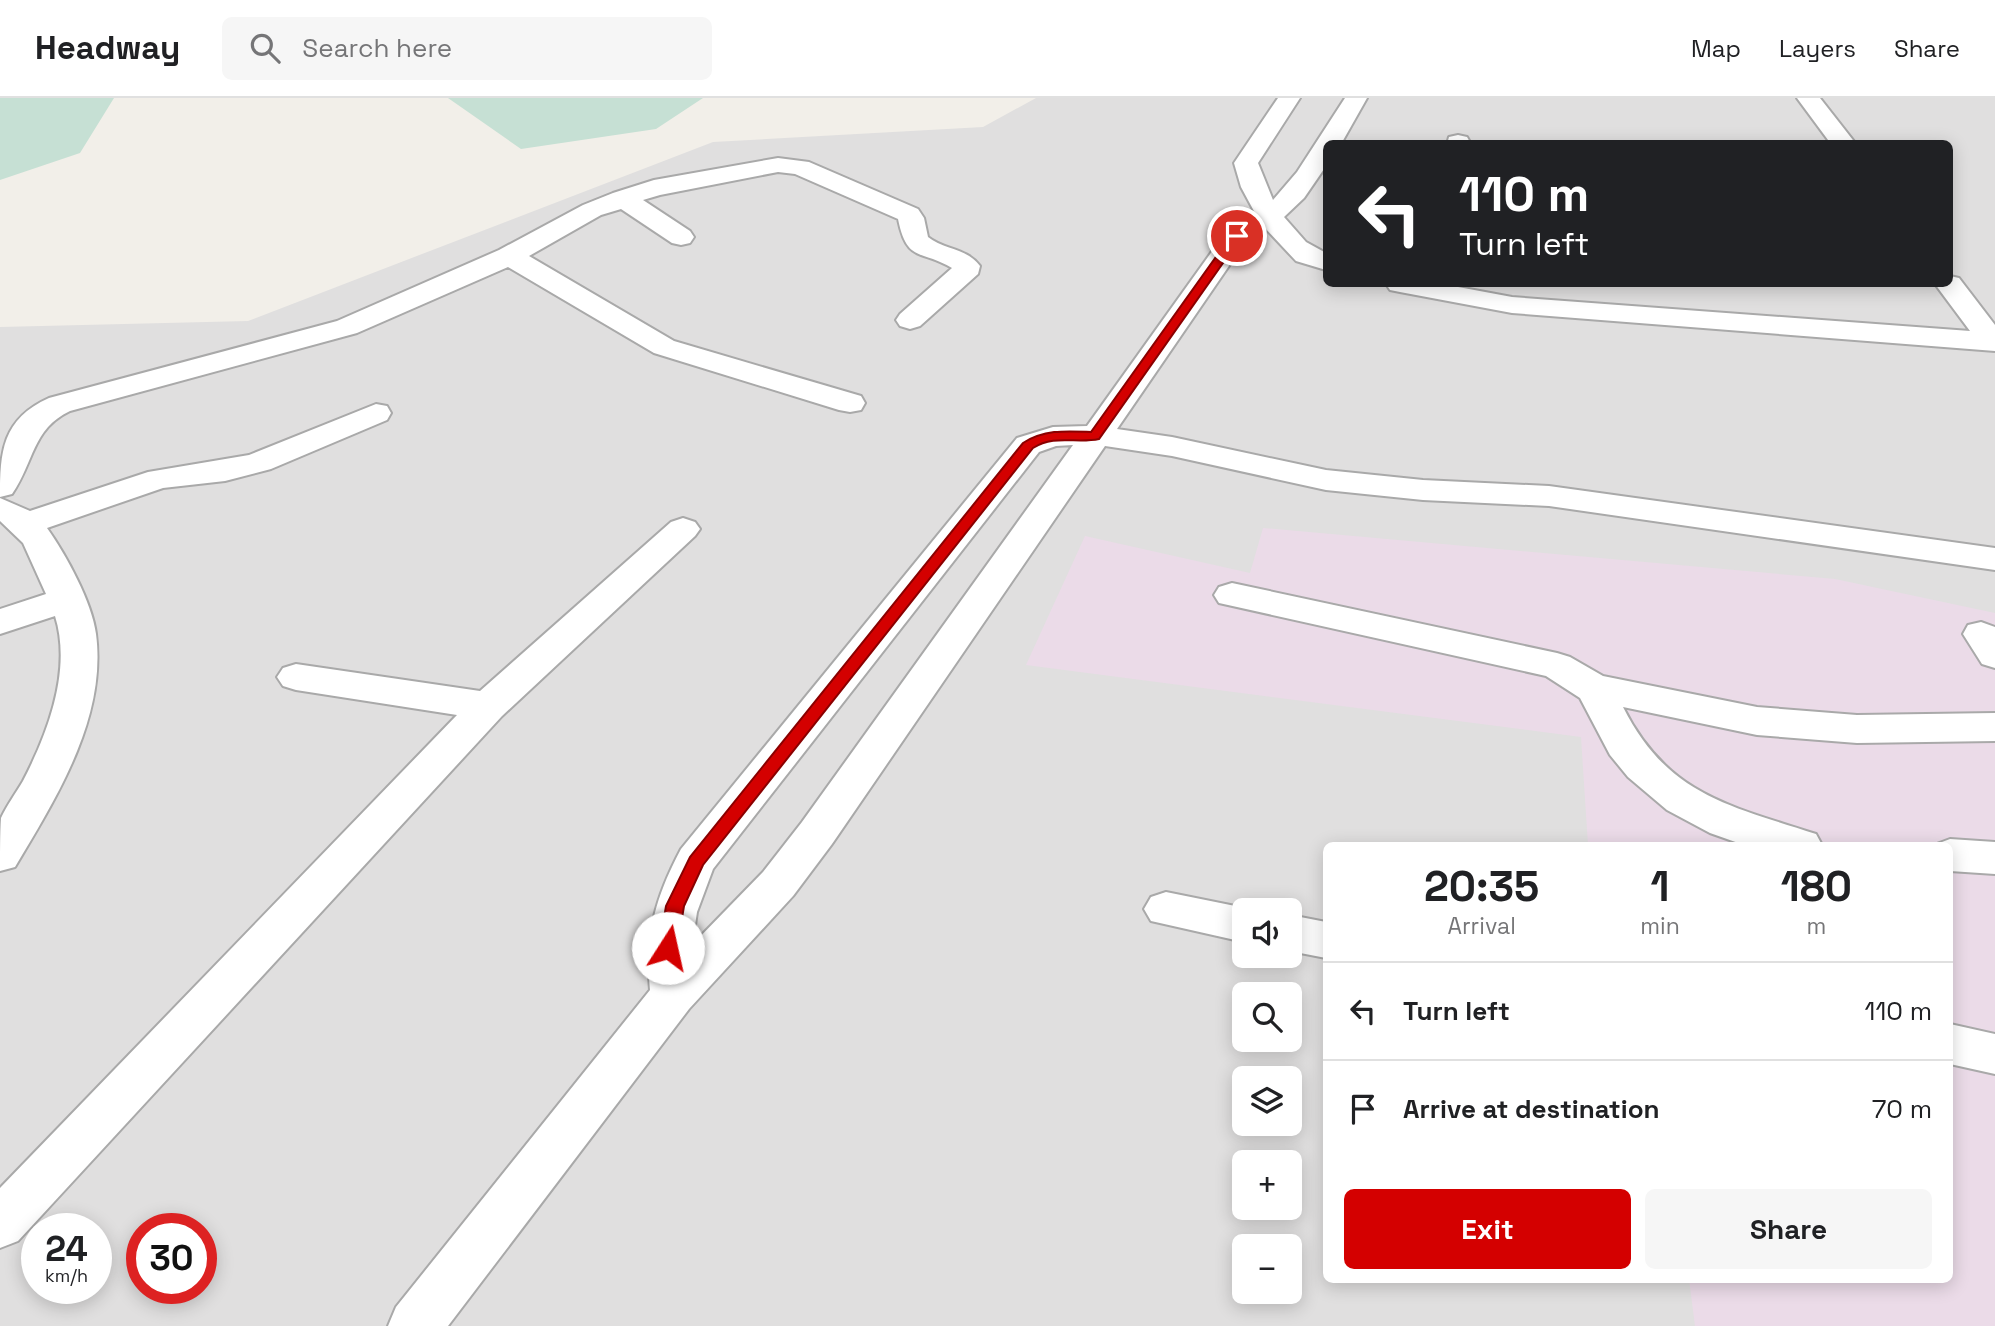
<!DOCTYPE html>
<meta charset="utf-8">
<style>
:root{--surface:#fff;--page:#f6f6f6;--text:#202124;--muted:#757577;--line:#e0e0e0;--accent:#d40000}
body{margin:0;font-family:"Space Grotesk",sans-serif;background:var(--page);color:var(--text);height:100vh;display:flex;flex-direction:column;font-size:26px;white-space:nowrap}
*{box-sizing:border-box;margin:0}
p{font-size:23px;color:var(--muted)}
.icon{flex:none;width:38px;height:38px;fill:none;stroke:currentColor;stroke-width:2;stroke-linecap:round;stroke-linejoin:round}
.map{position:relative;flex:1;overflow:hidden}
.details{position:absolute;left:1323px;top:744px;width:630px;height:441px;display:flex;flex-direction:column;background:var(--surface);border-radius:10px;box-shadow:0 4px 18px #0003}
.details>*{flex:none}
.banner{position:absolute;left:1323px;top:42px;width:630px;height:147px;border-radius:10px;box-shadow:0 4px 18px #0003;background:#202124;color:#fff;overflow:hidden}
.fabs{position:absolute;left:1232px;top:800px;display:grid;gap:14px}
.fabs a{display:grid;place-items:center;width:70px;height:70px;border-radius:10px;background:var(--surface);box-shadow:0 4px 18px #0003;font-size:35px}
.speed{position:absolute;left:21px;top:1115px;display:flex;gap:14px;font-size:35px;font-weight:700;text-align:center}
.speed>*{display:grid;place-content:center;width:91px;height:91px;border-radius:50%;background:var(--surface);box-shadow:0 4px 18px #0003;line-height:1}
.speed small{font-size:18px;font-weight:400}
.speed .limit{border:10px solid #d22;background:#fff;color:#111}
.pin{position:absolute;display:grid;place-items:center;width:60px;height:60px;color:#fff;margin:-30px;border:4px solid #fff;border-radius:50%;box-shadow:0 2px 7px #0007}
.me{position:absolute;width:77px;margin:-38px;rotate:10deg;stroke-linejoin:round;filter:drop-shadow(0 0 5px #0008)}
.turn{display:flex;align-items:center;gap:24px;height:147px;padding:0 21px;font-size:32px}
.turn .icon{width:91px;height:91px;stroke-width:2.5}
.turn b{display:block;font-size:49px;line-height:60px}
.eta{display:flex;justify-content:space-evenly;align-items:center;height:119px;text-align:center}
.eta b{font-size:42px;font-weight:700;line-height:49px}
.action{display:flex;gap:14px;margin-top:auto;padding:14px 21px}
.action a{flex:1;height:80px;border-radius:10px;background:var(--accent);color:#fff;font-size:28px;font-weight:700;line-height:80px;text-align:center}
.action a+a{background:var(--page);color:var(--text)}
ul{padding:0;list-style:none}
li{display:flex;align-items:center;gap:21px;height:98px;padding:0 21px;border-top:2px solid var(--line)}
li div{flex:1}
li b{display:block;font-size:26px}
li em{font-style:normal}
header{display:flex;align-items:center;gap:42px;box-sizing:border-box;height:98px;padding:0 35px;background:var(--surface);border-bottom:2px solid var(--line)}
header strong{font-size:33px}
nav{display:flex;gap:38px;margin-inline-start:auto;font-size:24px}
.search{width:490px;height:63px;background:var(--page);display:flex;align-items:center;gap:18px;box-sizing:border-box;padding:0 24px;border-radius:10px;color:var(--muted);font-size:26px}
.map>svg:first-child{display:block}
.residential{fill:#e0dfdf;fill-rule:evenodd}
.industrial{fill:#ebdbe8}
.wetland{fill:#c6e0d4}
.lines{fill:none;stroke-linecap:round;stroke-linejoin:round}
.minor-casing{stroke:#a9a9a9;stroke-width:4}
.minor{fill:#fff;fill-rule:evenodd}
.route{fill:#d40000;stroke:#8a0000;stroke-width:2}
</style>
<header>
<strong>Headway</strong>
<div class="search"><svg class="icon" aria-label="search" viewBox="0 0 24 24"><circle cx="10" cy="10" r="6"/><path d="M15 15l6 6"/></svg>Search here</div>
<nav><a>Map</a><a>Layers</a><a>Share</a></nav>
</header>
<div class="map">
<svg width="1995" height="1228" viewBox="0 0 1995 1228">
<rect width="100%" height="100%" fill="#f2efe9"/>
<!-- residential -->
<path class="residential" d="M1036 0H1995V1228H0V229L248 223 713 44 983 29ZM1326 46H1950V186H1326ZM1326 747H1950V1181H1326ZM1244 812H1290V858H1244ZM1244 896H1290V942H1244ZM1244 980H1290V1026H1244ZM1244 1064H1290V1110H1244ZM37 1130H96V1190H37ZM142 1130H201V1190H142ZM1244 1148H1290V1194H1244Z"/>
<!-- industrial -->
<path class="industrial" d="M1263 430 1835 481 1995 515V1228H1695L1689 1181H1950V747H1588L1581 639 1026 567 1085 438 1250 475Z"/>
<!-- wetland -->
<path class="wetland" d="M0 0H114L80 55 0 82Z
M448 0H703L656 31 521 51Z"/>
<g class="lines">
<defs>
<path id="minor" d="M1278 0H1300L1258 65 1273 102 1297 74 1345 0H1367L1341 46H1326V68L1304 100 1284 119 1306 144 1326 155V172L1296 163 1265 130 1246 143 1117 331 1172 339 1326 372 1423 382 1549 388 1995 450V472L1549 408 1423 402 1326 392 1172 358 1105 348 832 746 793 798 689 911 448 1228H388L396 1209 650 892C645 837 655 800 681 751L1017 340 1053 329 1087 328 1228 131 1255 115 1241 89 1234 65ZM1073 347 802 724 763 774 692 847 697 814 713 771 1039 354 1056 348Z
M1797 0H1820L1856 46H1831Z
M1458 37 1467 39 1471 46H1447L1449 39Z
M778 60 809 64 918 111 924 120 928 139C944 152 967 150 980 168L978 176 920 228 910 231 900 228 896 222 900 216 952 170C920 151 907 165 898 121L795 76 778 74 660 97 643 102 690 133 694 139 690 145 681 147 672 145 621 111 601 117 529 158 674 243 861 298 865 305 861 312 850 314 839 312 654 255 508 169 357 235 70 313C32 331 34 364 12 396L0 399C0 354 2 321 49 300L337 223 499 152 583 107 613 95 654 82Z
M1950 178 1959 180 1995 227V253L1512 215 1400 194 1390 192 1386 186H1442L1512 199 1970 233 1935 186H1950Z
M376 306 387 308 391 315 387 322 271 371 225 383 163 390 47 430C66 457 92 504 96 536 107 620 56 700 15 769L0 773C0 758 0 734 1 720 7 707 16 695 23 683 48 635 72 572 55 518L0 536V511L46 496 23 445 0 423V400L30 413 148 374 249 357Z
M683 420 695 424 700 431 695 438 502 618 18 1143 0 1150V1090L457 617 296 592 283 588 277 579 283 570 296 566 480 593 671 424Z
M1232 485 1557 555 1570 559 1603 578 1757 609 1857 617 1995 615V643L1857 645 1757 637 1623 609C1667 697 1730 708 1816 736L1822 747H1744L1710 735 1667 712 1628 679 1610 657 1580 600 1546 578 1219 505 1214 497 1219 489Z
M1981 524 1995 529V570L1982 566 1963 536 1968 527Z
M1950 741 1995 744V776L1950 773V747H1934Z
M1166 794 1255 812H1244V844L1151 823 1144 811 1151 799Z
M1290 817 1326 824V860L1290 853Z
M1950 926 1995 936V976L1950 966Z"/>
</defs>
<!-- minor casing -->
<use href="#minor" class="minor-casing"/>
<!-- minor -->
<use href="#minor" class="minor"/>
</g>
<!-- route -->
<path class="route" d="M1233 135 1242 138 1099 341C1076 346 1055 336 1033 350L703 767 684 808 677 850 674 855 668 857 661 855 659 850 666 808 690 759 1023 345C1045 331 1067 333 1091 334Z"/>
</svg>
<div class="fabs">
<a><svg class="icon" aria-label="sound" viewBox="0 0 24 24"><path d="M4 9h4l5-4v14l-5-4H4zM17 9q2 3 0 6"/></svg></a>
<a><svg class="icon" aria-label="search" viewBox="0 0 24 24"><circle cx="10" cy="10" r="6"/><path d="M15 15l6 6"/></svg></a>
<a><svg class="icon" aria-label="layers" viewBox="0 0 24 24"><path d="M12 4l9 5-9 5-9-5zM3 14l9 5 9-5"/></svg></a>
<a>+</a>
<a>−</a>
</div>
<div class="speed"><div>24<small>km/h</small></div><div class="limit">30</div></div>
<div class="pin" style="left:1237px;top:138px;background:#d93025"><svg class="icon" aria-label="arrive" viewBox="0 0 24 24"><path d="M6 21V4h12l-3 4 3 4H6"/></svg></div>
<svg class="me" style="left:668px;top:850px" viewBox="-20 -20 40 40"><circle r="19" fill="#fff"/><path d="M0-13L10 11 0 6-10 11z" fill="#d40000"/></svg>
<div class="banner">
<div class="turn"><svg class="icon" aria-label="left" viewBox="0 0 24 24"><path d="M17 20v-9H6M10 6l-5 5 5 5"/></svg><div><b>110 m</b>Turn left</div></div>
</div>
<section class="details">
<div class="eta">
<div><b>20:35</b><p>Arrival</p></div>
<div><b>1</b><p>min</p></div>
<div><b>180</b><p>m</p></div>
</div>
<ul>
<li><svg class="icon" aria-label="left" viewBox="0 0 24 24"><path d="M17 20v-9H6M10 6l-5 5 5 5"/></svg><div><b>Turn left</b></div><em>110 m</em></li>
<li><svg class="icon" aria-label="arrive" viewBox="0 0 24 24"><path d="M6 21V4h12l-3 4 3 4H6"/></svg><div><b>Arrive at destination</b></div><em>70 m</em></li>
</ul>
<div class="action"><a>Exit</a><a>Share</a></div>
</section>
</div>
